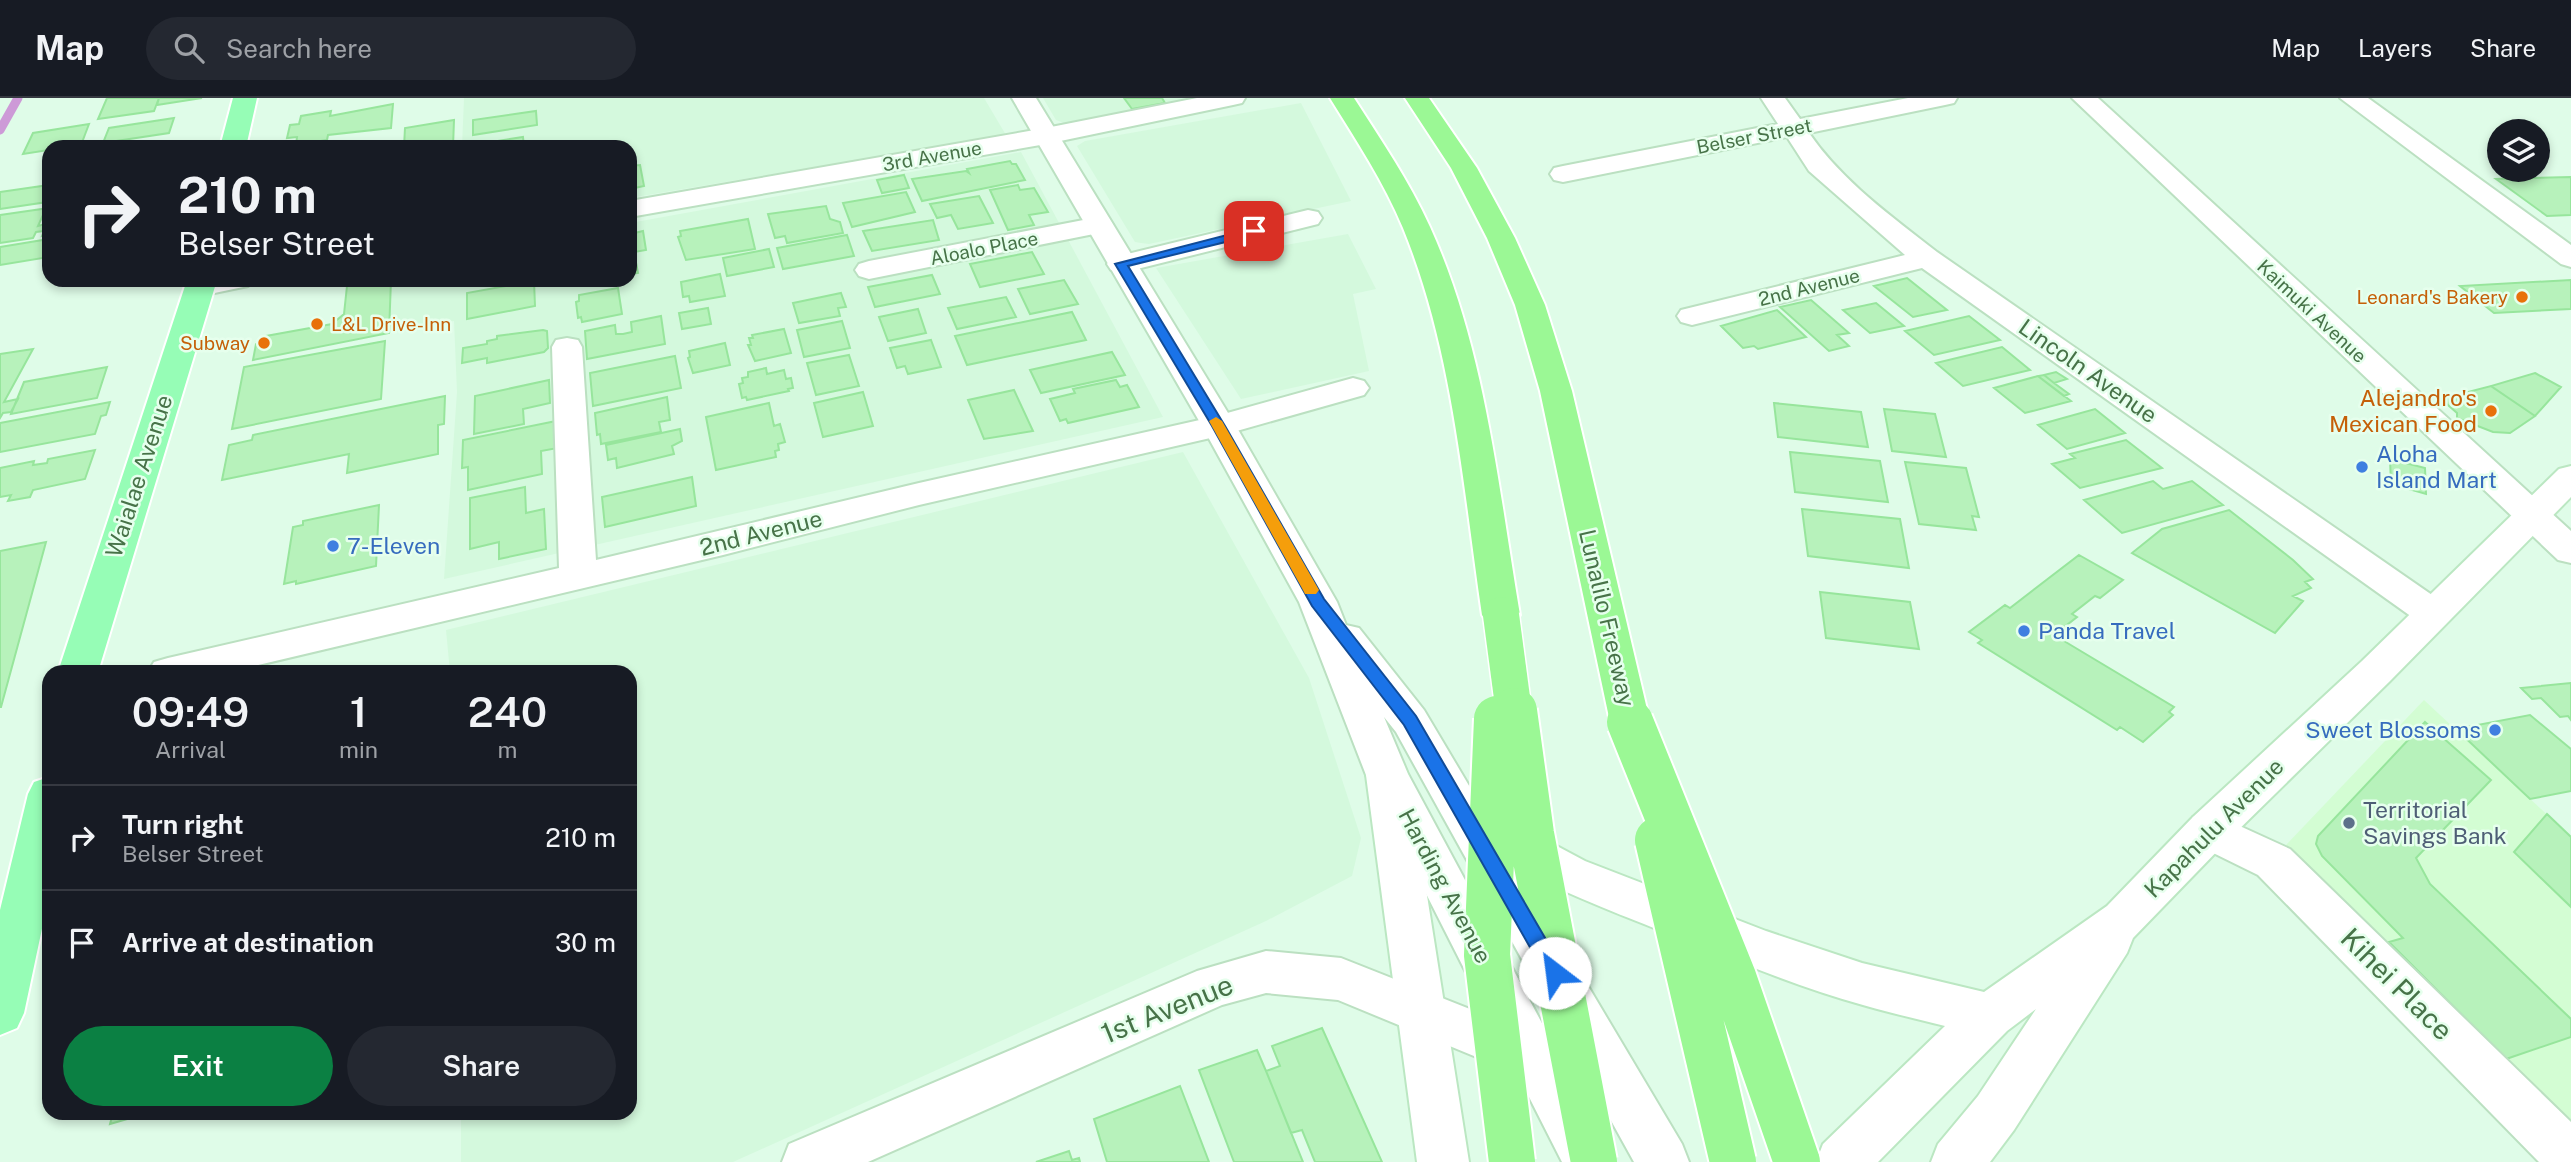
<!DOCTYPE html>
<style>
:root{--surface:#171b24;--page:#242831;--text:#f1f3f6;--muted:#9ea1a6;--line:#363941;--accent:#0b8043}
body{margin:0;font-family:"Public Sans",sans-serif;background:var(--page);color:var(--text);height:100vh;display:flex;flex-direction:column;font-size:26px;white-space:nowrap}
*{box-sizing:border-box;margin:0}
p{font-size:23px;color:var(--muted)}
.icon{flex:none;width:38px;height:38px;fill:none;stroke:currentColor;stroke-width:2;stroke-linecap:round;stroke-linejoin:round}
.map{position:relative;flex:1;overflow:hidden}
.panel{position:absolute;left:42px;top:567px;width:595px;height:455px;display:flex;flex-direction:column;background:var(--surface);border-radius:21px;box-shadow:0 4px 10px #0003}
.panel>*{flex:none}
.banner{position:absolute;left:42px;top:42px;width:595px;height:147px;border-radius:21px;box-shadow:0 4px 10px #0003;background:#171b24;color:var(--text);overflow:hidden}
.fabs{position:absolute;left:2487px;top:21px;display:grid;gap:14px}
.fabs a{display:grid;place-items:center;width:63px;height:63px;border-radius:50%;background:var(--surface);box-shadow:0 4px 10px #0003;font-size:35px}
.pin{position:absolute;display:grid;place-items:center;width:60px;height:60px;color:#fff;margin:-30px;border-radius:14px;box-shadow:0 4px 10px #0006}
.me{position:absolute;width:77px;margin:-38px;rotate:330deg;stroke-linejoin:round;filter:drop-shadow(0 0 5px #0008)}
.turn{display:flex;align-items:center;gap:24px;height:147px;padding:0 21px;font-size:32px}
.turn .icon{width:91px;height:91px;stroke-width:2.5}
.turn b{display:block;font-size:49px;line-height:60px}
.eta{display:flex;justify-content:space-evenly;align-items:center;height:119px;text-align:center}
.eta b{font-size:42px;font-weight:600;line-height:49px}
.button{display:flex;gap:14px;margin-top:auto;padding:14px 21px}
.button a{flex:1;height:80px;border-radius:42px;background:var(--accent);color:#fff;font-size:28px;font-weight:600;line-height:80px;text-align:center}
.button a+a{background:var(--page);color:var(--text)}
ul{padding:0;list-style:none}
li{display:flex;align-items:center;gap:21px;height:105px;padding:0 21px;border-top:2px solid var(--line)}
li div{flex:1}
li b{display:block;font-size:26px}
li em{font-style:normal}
header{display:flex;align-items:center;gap:42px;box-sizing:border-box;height:98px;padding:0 35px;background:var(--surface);border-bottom:2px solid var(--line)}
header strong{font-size:33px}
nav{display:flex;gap:38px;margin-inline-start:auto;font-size:24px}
.search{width:490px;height:63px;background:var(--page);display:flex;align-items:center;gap:18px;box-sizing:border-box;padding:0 24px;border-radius:38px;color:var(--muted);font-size:26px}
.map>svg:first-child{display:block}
.residential{fill:#d4f9dd}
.commercial{fill:#d3fdd3}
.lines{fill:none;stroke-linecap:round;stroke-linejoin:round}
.stream{stroke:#cd9ad7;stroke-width:9}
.building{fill:#b7f2bb;stroke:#97e59c;stroke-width:2}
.minor-casing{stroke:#bbe0c1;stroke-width:4}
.tertiary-casing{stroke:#bbe0c1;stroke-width:4}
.secondary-casing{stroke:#bbe7c2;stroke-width:4}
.primary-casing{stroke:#fff;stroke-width:4}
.motorway-casing{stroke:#fff;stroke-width:4}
.minor{fill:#fff;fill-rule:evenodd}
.tertiary{fill:#fff;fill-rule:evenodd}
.secondary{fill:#fff;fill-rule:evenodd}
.primary{fill:#96fdb6;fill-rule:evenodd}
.motorway{fill:#9bf895;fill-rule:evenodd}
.motorway-bridge-far1-casing{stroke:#fff;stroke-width:39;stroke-linecap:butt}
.motorway-bridge-casing{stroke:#fff;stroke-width:50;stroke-linecap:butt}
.motorway-bridge-far1{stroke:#9bf895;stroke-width:36}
.motorway-bridge{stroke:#9bf895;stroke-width:46}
.route{fill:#1a73e8;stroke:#114b97;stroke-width:2}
.slow{fill:#f59e0b}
.food-dot{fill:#e8710a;stroke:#e6ffed;stroke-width:2.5}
.shop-dot{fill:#3f7fe0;stroke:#e6ffed;stroke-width:2.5}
.service-dot{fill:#5c6f8a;stroke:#e6ffed;stroke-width:2.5}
.labels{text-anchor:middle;stroke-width:5;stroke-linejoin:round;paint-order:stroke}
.far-street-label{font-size:19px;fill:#477348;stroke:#e6ffed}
.far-food-label{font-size:19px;fill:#c56008;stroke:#e6ffed;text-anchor:end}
.street-label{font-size:23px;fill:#477348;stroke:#e6ffed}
.food-label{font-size:23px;fill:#c56008;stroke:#e6ffed;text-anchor:end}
.shop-label{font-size:23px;fill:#366cbe;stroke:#e6ffed;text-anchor:start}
.service-label{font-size:23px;fill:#4e5e75;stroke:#e6ffed;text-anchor:start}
.near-street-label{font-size:28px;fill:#477348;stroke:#e6ffed}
</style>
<header>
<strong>Map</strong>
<div class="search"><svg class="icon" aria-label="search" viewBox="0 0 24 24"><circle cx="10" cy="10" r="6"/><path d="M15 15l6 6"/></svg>Search here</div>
<nav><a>Map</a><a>Layers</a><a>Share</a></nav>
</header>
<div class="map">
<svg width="2571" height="1064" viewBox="0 0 2571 1064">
<rect width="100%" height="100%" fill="#dffce8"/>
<!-- residential -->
<path class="residential" d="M464 0H984L1006 37 630 100V49H462Z
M1043 0H1220L1067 26 1056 22Z
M1301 5 1351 103 1149 146 1141 145 1135 144 1077 48 1085 43Z
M1021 54 1163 319 444 481 457 294 454 223 389 235 391 182H630V125Z
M1348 136 1376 191 1353 196 1369 273 1241 301 1156 170Z
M1183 354 1309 580 1361 740 1352 778 1266 823 733 1064H461V1015H630V574H450L446 532Z"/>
<!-- commercial -->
<path class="commercial" d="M2424 602 2571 739V1035L2286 747Z"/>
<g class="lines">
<!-- stream -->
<path class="stream" d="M0 32 18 0"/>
</g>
<!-- building -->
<path class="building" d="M107 0H159L154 13 98 21Z
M159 0H202L157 7Z
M1124 0H1162L1165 5 1132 11Z
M393 6 391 30 328 37 327 42 296 47 297 39 287 40 290 27 299 26 301 18 331 13 330 18Z
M536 13 537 27 473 37V22Z
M174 20 169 35 103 45 109 30Z
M454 22 453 49H404L405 30Z
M89 26 81 47 49 49V52L23 56 33 35Z
M523 39 524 49H491V44Z
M1010 63 1012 66H1016L1025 82 922 103 912 81 966 73 969 75 967 71Z
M640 67 644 88 630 91V68Z
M904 77 909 90 882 95 877 82Z
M2571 79V117L2547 118 2496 81Z
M49 87 47 104 0 111V94Z
M1018 87 1020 92 1034 90 1048 114 1029 117 1034 127 1008 132 990 92Z
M906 94 915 114 852 129 843 105Z
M979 98 993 125 958 131 951 117 937 120 930 106Z
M826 108 830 121 840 124 843 135 787 145 785 138 775 140 768 116Z
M49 110V116L43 117 38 128 49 125V137L42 138 44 133 36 134 33 140 0 145V117Z
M748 121 755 151 686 162 678 139 681 138 680 133Z
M933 122 939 142 872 153 863 133Z
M643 133 646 152 634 154 638 175 630 176V136Z
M847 137 854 158 783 171 777 150Z
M49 141V159L0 167V149Z
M769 151 774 169 727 178 723 160Z
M1032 154 1044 176 980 189 970 166Z
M720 176 725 198 690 204 689 198 683 199 681 184Z
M932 177 940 196 875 209 868 189Z
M1907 180 1947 212 1913 219 1874 188Z
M354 182H391L389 235 253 262 256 246 266 238 332 226 344 216 347 188Z
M1064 182 1078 206 1030 216 1018 191Z
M2571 182V211L2494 215 2460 188Z
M534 183 535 208 467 221V195Z
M618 190 622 216 582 224 581 219 578 220 576 204 579 203V197Z
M841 195 846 209 838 210 840 218 799 225 793 205Z
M1006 199 1016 219 957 231 948 210Z
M1811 202 1849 235 1837 237 1849 248 1829 253 1780 209Z
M1876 205 1904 228 1870 235 1843 212Z
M708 210 711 226 682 231 679 215Z
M918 211 926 235 888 243 879 219Z
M1777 212 1806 239 1758 251 1754 248 1743 250 1721 228Z
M1072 214 1086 242 967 267 955 238Z
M661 218 665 246 587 261 585 233 615 227 616 236H623L632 234 631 224Z
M1969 218 2000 242 1934 257 1905 233Z
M842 223 850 250 804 259 797 232Z
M784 231 791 255 755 263 748 247H751L749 240H753L752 237Z
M543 232 547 233 548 250 544 254 487 265V260L462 265 463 250 487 246V243L497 241V238Z
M931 242 941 269 908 276 905 268 897 270 890 250Z
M385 243 381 301 232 331 244 269Z
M725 245 730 267 693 275 688 260 690 259 689 253Z
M2002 249 2030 272 1963 288 1936 265Z
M33 251 4 304 18 301 11 314 3 315 0 320V256Z
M1112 254 1125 277 1041 295 1030 272Z
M849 257 859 288 816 297 807 265Z
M675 258 681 290 593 308 590 275Z
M107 269 97 300 11 316 24 284Z
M766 270 767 276 784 272 786 281 791 280 793 290 788 291 789 293 747 302 746 299 742 300 739 286 743 285 742 280 748 279V274Z
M2056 274 2067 281 2054 285 2044 277Z
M2535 275 2561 289 2535 318 2491 288Z
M2044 277 2054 285 2069 296 2064 298 2038 278Z
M2038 278 2071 303 2025 315 1994 290Z
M549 282 550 305 523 311 524 326 474 336 475 298Z
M1116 282 1120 289 1127 287 1139 309 1068 325 1066 321 1060 323 1050 301 1075 295 1073 291Z
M2491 288 2535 318 2510 335 2493 334 2457 320V315L2441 301Z
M1014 292 1033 333 984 341 968 302Z
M863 294 873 328 823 339 814 305Z
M445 298 444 326 438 327V356L347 375 349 356 222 382 229 347 252 342 253 337Z
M667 299 670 322 659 324 661 334 601 346 600 336 597 337 595 315Z
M110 304 106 317 101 318 95 336 0 354V325Z
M769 305 774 328 780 326 785 344 778 346 779 352 775 353 776 359 716 372 706 319Z
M1774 305 1861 314 1868 349 1778 339Z
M1884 311 1935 316 1946 359 1892 353Z
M2095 311 2125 335 2067 351 2038 327Z
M561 322 563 349 541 353 542 376 468 392V369L462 370 463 342Z
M680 331 682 343 672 348 674 356 617 370 616 360 608 362 606 347Z
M2126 342 2162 370 2080 390 2052 366 2075 360 2070 356Z
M95 352 85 381 33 392 30 399 8 403 11 397 0 399V370L34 363 33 367 47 365 48 361Z
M1790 354 1880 363 1888 404 1795 394Z
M2390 361 2425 370 2426 396 2391 386Z
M1905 364 1966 370 1979 419 1972 418 1976 432 1919 426Z
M692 379 696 408 605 429 602 399Z
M2153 383 2163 391 2192 383 2223 407 2122 435 2084 402Z
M525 389 526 415 544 411 546 451 499 461V444L470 451V400Z
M379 407 376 468 296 486V483L284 486 293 429 303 427V423Z
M1802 411 1900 421 1909 470 1808 458Z
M2229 412 2293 462 2313 481 2305 484 2311 490 2293 498 2303 503 2275 535 2132 455 2162 431Z
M46 444 1 609H0V453Z
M2079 457 2123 482 2100 500 2095 498 2072 516 2077 519 2054 537 2174 609 2169 614 2173 617 2143 644 2120 629 2117 632 1978 545 1982 542 1969 534 2005 507 2010 510Z
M1820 494 1910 504 1919 551 1826 540Z
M2571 585V622L2568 618 2560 619 2541 600 2532 601 2521 590Z
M2530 617 2571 651V693L2530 701 2456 631Z
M2425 624 2491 682 2416 760 2430 786 2571 921V939L2506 961 2389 844 2403 840 2322 758 2316 746 2318 738Z
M2547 716 2571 739V809L2514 754Z
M1322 930 1382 1064H1315L1302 1032 1291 1035 1266 973 1280 968 1272 948Z
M1257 952 1266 973 1303 1064H1234L1199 972Z
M1180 988 1209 1064H1107L1094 1021Z
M113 1015H148L110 1026Z
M1069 1053 1072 1062 1079 1060 1080 1064H1036Z"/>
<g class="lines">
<defs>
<path id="minor" d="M1197 0H1245L1242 5 1233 7 1046 46 630 119V103L1046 30Z
M1761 0H1785L1800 21 1908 0H1957L1954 5 1945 7 1809 35C1842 83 1891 118 1937 154L2445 506 2451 515 2445 524 2432 528 2419 524 1922 170 1692 227 1681 224 1677 218 1681 212 1905 157 1809 73 1787 39 1563 84 1554 82 1550 76 1554 70 1563 68 1778 26Z
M2340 0H2368L2571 147V169L2561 166Z
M1308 112 1318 114 1322 120 1318 126 1121 175 1111 172 1107 166 1111 160Z
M1099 119 1109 121 1113 127 1109 133 869 181 859 178 855 172 859 166 869 163Z
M253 182 248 188 200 198 190 195 185 189 193 182Z
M567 240 578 242 582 249 596 462 919 385 1213 319 1353 280 1364 283 1369 290 1364 297 1219 338 919 407 723 457 229 574H148L154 564 168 560 559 470 552 249 556 242Z
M2209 714 2290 751 2571 1024V1064H2539L2258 777 2193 745 2187 732 2193 719Z
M1266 853 1341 860 1538 938 1545 954 1538 970 1520 977 1338 902 1266 895 1222 907 868 1064H782L789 1046 1197 873Z"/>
<path id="tertiary" d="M1012 0H1036L1236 328 1337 504 1346 527 1359 530 1424 612 1682 1046 1689 1064H1634L1396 634 1384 619 1408 676 1609 1050 1603 1064H1562L1366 677 1299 504 1202 328Z
M2072 0H2098L2571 433V465L2558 462Z"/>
<path id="secondary" d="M2571 368V399L2390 583 2225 745 2133 840 2127 855 2014 1032 1990 1064H1931L1938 1046 1978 998 2036 911 2007 933 1878 1064H1816L1823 1046 1945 928C1918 921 1890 915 1863 907 1795 888 1729 860 1664 834 1610 812 1466 760 1439 710L1446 698 1461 693 1476 698 1525 731 1585 763 1766 833 1862 865 1984 894 2107 808 2193 719 2362 563 2559 371Z
M1387 660 1402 665 1408 677 1469 1064H1417L1366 677 1372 665Z"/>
<path id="primary" d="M233 0H257L246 49H220Z
M187 182H217L98 574H58Z
M49 679V798L24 915 17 930 0 937V812L28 696 34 684Z"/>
<path id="motorway" d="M1330 0H1354C1381 42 1409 83 1430 129 1485 250 1498 387 1520 517L1514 526 1501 530 1488 526 1482 517C1463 388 1453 252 1403 130 1384 84 1356 42 1330 0Z
M1405 0H1429L1477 70 1515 140 1545 207 1572 293 1650 624 1644 635 1630 639 1616 635 1610 624 1540 293 1515 207 1487 140 1451 70Z"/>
</defs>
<!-- minor casing -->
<use href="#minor" class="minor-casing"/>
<!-- tertiary casing -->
<use href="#tertiary" class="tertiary-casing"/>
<!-- secondary casing -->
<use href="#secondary" class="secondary-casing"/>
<!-- primary casing -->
<use href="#primary" class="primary-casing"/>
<!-- motorway casing -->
<use href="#motorway" class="motorway-casing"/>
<!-- minor -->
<use href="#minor" class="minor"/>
<!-- tertiary -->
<use href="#tertiary" class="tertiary"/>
<!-- secondary -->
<use href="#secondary" class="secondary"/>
<!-- primary -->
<use href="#primary" class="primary"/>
<!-- motorway -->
<use href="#motorway" class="motorway"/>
<defs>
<path id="motorway-bridge-far1" d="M1501 517 1514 615"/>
<path id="motorway-bridge" d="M1514 613 1531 736 1594 1064
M1497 621 1487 857 1512 1064
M1630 624 1733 879 1797 1064
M1658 742 1733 1064"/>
</defs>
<!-- motorway-bridge-far1 casing -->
<use href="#motorway-bridge-far1" class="motorway-bridge-far1-casing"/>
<!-- motorway-bridge casing -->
<use href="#motorway-bridge" class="motorway-bridge-casing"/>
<!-- motorway-bridge-far1 -->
<use href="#motorway-bridge-far1" class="motorway-bridge-far1"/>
<!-- motorway-bridge -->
<use href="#motorway-bridge" class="motorway-bridge"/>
</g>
<!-- route -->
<path class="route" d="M1254 130 1260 133 1258 136 1128 168 1225 328 1324 501 1416 618 1562 869 1565 875 1562 881 1555 884 1548 881 1404 627 1312 508 1212 328 1115 166Z"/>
<!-- slow -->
<path class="slow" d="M1216 319 1222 323 1319 492 1316 496H1305L1303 492 1209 323Z"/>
<!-- markers -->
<g class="food-dot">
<circle cx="2522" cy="199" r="7"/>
<circle cx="317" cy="226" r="7"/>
<circle cx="264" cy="245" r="7"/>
<circle cx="2491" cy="313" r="7"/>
</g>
<g class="shop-dot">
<circle cx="2362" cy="369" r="7"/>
<circle cx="333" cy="448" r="7"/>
<circle cx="2024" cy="533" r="7"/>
<circle cx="2495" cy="632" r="7"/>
</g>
<circle class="service-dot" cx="2349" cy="725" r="7"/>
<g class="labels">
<!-- far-street labels -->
<g class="far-street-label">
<text transform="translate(1754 38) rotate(-11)" y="7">Belser Street</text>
<text transform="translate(932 58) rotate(-10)" y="7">3rd Avenue</text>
<text transform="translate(984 150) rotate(-11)" y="7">Aloalo Place</text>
<text transform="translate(1809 189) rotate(-14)" y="7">2nd Avenue</text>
<text transform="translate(2312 213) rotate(43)" y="7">Kaimuki Avenue</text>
</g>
<!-- far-food labels -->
<g class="far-food-label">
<text x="2508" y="206">Leonard's Bakery</text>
<text x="331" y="233" text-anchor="start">L&amp;L Drive-Inn</text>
<text x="250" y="252">Subway</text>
</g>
<!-- street labels -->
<g class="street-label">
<text transform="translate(2088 273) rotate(35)" y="8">Lincoln Avenue</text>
<text transform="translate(139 378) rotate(-72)" y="8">Waialae Avenue</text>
<text transform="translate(761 435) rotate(-14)" y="8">2nd Avenue</text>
<text transform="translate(1607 520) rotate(77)" y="8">Lunalilo Freeway</text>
<text transform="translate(2214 730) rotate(-45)" y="8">Kapahulu Avenue</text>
<text transform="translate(1445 788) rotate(62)" y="8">Harding Avenue</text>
</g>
<!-- food labels -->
<g class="food-label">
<text x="2477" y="308">Alejandro's<tspan x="2477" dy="26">Mexican Food</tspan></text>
</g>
<!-- shop labels -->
<g class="shop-label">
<text x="2376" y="364">Aloha<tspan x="2376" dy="26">Island Mart</tspan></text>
<text x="347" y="456">7-Eleven</text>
<text x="2038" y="541">Panda Travel</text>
<text x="2481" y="640" text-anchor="end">Sweet Blossoms</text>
</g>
<!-- service labels -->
<g class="service-label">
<text x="2363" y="720">Territorial<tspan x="2363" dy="26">Savings Bank</tspan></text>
</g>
<!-- near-street labels -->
<g class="near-street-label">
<text transform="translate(2397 886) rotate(45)" y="10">Kihei Place</text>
<text transform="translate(1167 911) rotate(-22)" y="10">1st Avenue</text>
</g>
</g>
</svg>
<div class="fabs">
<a><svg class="icon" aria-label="layers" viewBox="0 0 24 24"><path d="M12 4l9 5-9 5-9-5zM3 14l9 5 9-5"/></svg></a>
</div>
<div class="pin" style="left:1254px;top:133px;background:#d93025"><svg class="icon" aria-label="arrive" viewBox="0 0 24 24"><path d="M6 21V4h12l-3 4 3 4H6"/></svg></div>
<svg class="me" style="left:1555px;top:875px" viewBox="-20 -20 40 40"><circle r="19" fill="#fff"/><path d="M0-13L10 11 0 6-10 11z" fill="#1a73e8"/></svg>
<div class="banner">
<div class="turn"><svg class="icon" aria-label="right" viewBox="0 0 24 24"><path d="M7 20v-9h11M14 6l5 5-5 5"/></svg><div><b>210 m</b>Belser Street</div></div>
</div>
<section class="panel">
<div class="eta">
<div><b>09:49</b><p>Arrival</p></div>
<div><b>1</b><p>min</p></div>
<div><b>240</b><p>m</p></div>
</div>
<ul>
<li><svg class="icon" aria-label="right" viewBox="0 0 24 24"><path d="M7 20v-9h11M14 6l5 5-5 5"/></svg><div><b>Turn right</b><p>Belser Street</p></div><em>210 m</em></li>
<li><svg class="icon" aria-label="arrive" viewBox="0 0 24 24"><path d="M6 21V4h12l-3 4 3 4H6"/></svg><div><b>Arrive at destination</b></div><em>30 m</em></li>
</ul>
<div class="button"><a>Exit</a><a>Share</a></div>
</section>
</div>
